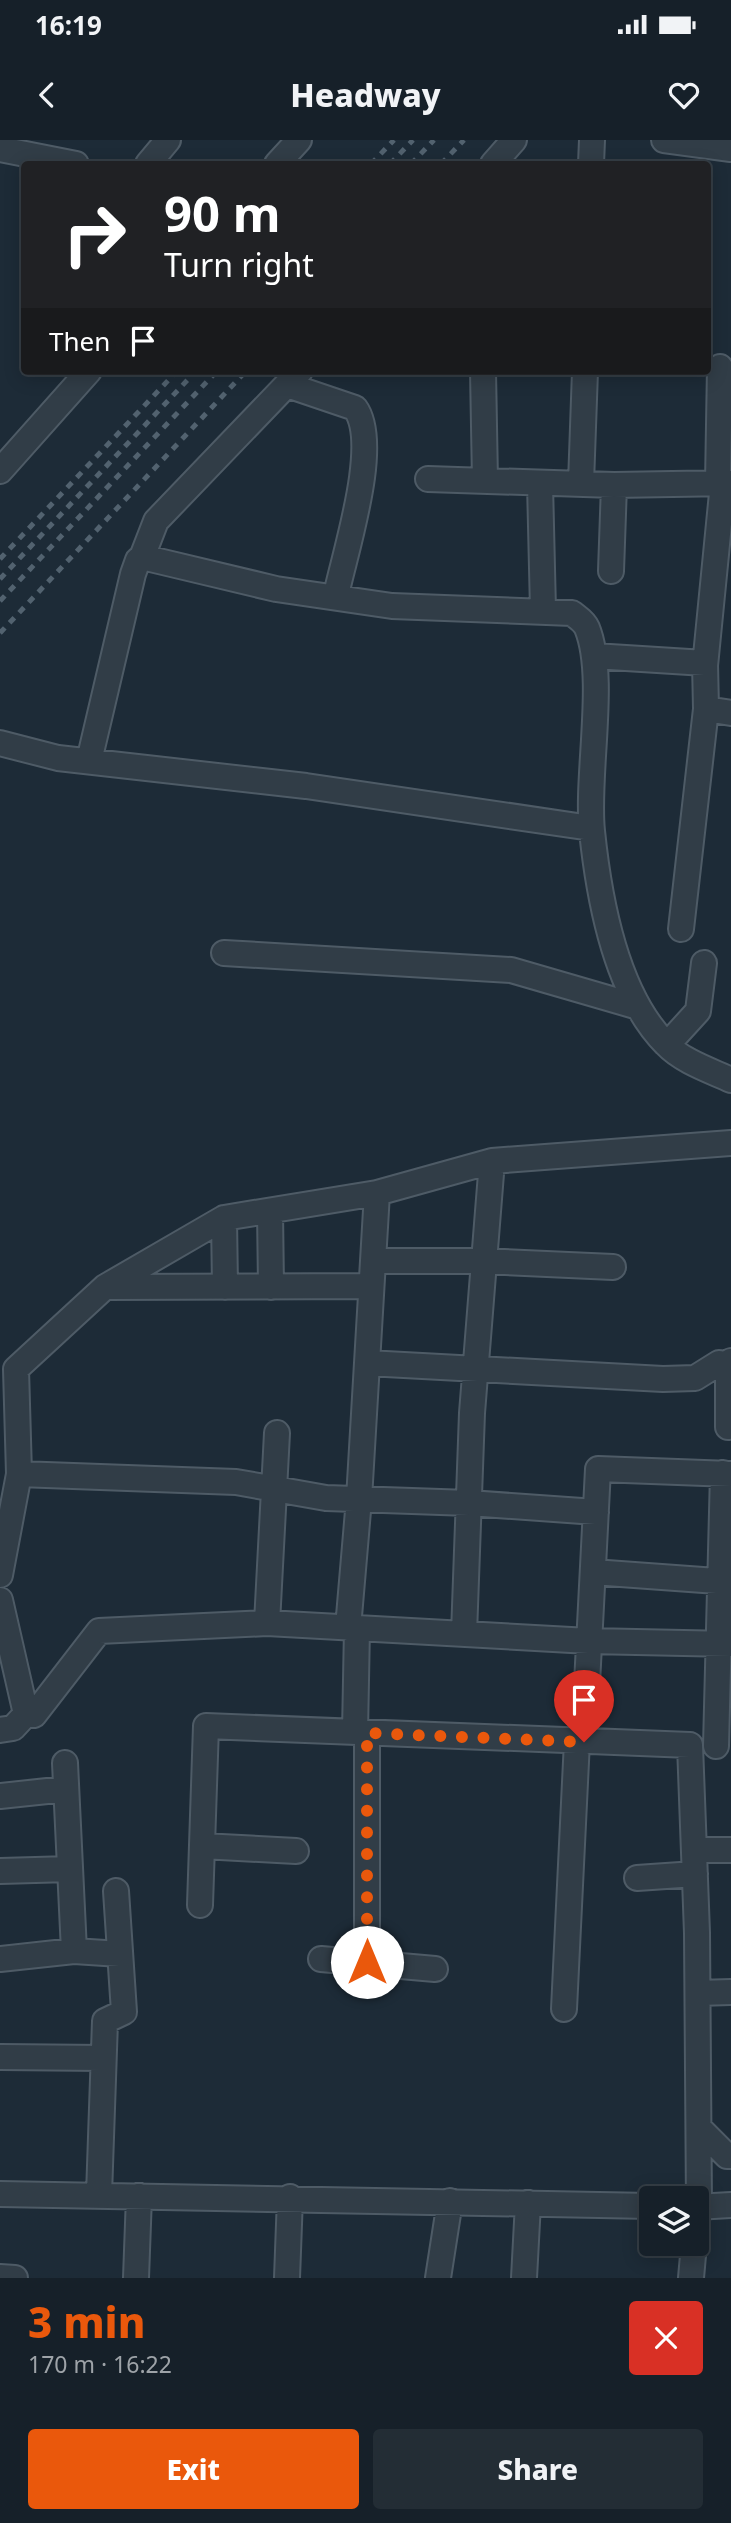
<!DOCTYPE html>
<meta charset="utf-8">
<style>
:root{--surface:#162029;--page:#232d35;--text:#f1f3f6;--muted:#9ea3a8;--line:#353e46;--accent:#ea580c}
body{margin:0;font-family:"Noto Sans",sans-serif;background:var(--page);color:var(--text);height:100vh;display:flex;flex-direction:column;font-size:26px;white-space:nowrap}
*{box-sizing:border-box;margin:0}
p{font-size:23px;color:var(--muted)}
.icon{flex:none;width:38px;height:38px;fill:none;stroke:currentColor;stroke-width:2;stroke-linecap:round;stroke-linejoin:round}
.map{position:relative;height:2138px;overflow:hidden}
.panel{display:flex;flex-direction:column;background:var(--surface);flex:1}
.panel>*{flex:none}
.hud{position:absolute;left:21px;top:21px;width:690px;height:214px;border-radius:7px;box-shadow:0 4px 18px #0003,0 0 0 2px var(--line);background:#202124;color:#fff;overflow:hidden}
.controls{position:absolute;left:639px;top:2046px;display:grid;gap:14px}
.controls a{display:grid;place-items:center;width:70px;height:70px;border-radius:7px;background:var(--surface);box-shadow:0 4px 18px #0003,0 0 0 2px var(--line);font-size:35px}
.pin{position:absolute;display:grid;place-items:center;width:60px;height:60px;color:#fff;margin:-72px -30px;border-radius:50% 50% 50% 0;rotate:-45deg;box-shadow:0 0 7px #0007}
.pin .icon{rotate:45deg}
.me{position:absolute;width:77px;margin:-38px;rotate:0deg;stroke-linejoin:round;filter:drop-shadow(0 0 5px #0008)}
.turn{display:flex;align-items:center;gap:24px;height:147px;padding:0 28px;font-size:32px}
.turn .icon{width:91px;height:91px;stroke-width:2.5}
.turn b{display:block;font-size:49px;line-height:60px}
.then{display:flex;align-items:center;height:66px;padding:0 28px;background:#0003;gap:14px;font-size:26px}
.round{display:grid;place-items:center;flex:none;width:74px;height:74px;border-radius:7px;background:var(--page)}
.head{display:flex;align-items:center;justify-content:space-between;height:119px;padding:0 28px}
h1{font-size:42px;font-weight:800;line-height:52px;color:var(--accent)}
.button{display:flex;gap:14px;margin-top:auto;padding:14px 28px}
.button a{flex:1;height:80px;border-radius:7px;background:var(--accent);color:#fff;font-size:28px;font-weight:800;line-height:80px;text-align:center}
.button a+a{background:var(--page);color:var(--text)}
.status{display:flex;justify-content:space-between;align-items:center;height:49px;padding:0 35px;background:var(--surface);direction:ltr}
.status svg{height:19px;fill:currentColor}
header{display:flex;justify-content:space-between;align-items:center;height:91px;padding:0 28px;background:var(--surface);font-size:32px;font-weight:800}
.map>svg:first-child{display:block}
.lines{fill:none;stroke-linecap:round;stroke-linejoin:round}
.minor-casing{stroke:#4e5b66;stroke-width:28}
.minor{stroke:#313d47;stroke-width:24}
.rail{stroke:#52626f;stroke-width:5;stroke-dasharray:7 7;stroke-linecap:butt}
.route{stroke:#ea580c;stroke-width:12;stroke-dasharray:0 21.6}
</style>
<div class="status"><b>16:19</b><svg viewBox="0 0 49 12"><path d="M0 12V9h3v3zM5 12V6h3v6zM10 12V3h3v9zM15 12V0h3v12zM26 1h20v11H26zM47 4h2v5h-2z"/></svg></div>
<header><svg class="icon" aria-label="back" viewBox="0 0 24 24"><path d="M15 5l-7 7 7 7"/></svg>Headway<svg class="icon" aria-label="heart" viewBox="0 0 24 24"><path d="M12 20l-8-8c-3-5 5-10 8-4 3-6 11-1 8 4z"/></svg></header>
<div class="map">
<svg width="731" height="2138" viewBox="0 0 731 2138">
<rect width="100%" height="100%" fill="#1d2b37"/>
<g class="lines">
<defs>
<path id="minor" d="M664 0 731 9
M0 9 76 24
M148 24 168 0
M277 24 299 0
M493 24 514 0
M591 24 592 0
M483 231 485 341
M287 245 355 268C381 303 345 412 336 455
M0 331 89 231
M428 339 614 345 731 343
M581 343 585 231
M718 343 720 227
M540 344 543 470
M142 417 156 381 300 231
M611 431 614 345
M594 516 705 523 706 569 681 789
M705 526 723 343
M706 569 731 573
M0 603 58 618 306 646 591 688
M89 621 133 434 138 420 142 417 276 449 392 466 572 473C578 478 584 481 587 488 607 537 586 635 592 691 599 759 616 854 666 904 682 921 709 930 731 940
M224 813 511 830 635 866
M667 905 698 871 704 823
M270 1071 271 1147
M224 1078 225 1147
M373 1121H483L613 1127
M106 1147 371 1146
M367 1223 663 1239 695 1238 719 1223 728 1225
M728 1287V1225L731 1221
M19 1334 16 1229 105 1147 224 1078 377 1053 492 1021 731 1003
M593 1432 731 1442
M0 1435 19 1334 236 1342 326 1358 469 1363 596 1372
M0 1460 26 1574 13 1588 0 1590
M267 1483 277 1293
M348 1488 359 1359 377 1053
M464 1494 472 1273 492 1021
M34 1575 99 1491 267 1483 589 1501 731 1504
M355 1592 357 1488
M584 1602 598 1329 731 1334
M716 1606 723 1333
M65 1623 74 1811 120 1814
M0 1656 66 1649
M202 1706 296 1711
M694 1710H731
M0 1731 70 1729
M637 1738 695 1734
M200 1765 206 1586 690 1605 697 1793 699 2067 696 2086
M0 1819 74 1811
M321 1819 435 1829
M367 1822V1593
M698 1853 731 1852
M564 1869 577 1601
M0 1917 103 1918
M699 1988 727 2016H731
M0 2054 651 2066
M99 2055 105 1881 124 1872 116 1751
M696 2067 731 2065
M0 2137 15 2138
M136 2138 139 2056
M287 2138 290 2057
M438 2138 450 2061
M524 2138 528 2063
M691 2138 694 2104"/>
</defs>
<!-- minor casing -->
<use href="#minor" class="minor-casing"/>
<!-- minor -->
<use href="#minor" class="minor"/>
<!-- rail -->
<path class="rail" d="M371 24 394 0
M390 24 413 0
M411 24 434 0
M441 24 464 0
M0 419 177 231
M0 439 196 231
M0 461 217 231
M0 493 246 231"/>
</g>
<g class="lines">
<!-- route -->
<path class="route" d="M367 1822V1593L584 1602"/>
</g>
</svg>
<div class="controls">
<a><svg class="icon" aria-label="layers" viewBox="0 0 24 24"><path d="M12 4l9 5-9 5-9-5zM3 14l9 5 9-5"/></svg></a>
</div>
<div class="pin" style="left:584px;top:1602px;background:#d93025"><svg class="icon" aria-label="arrive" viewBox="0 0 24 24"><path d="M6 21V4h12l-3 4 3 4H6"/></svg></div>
<svg class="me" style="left:367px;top:1822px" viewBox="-20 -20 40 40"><circle r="19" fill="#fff"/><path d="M0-13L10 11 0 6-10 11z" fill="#ea580c"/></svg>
<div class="hud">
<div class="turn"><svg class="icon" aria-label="right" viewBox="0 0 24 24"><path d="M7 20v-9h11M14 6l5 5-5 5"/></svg><div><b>90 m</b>Turn right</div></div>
<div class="then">Then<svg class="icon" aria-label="arrive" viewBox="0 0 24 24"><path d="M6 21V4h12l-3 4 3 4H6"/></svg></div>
</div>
</div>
<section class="panel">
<div class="head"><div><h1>3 min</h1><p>170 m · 16:22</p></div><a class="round" style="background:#d93025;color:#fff"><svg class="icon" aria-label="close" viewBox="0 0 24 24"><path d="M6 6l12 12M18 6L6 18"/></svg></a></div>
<div class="button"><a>Exit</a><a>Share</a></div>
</section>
